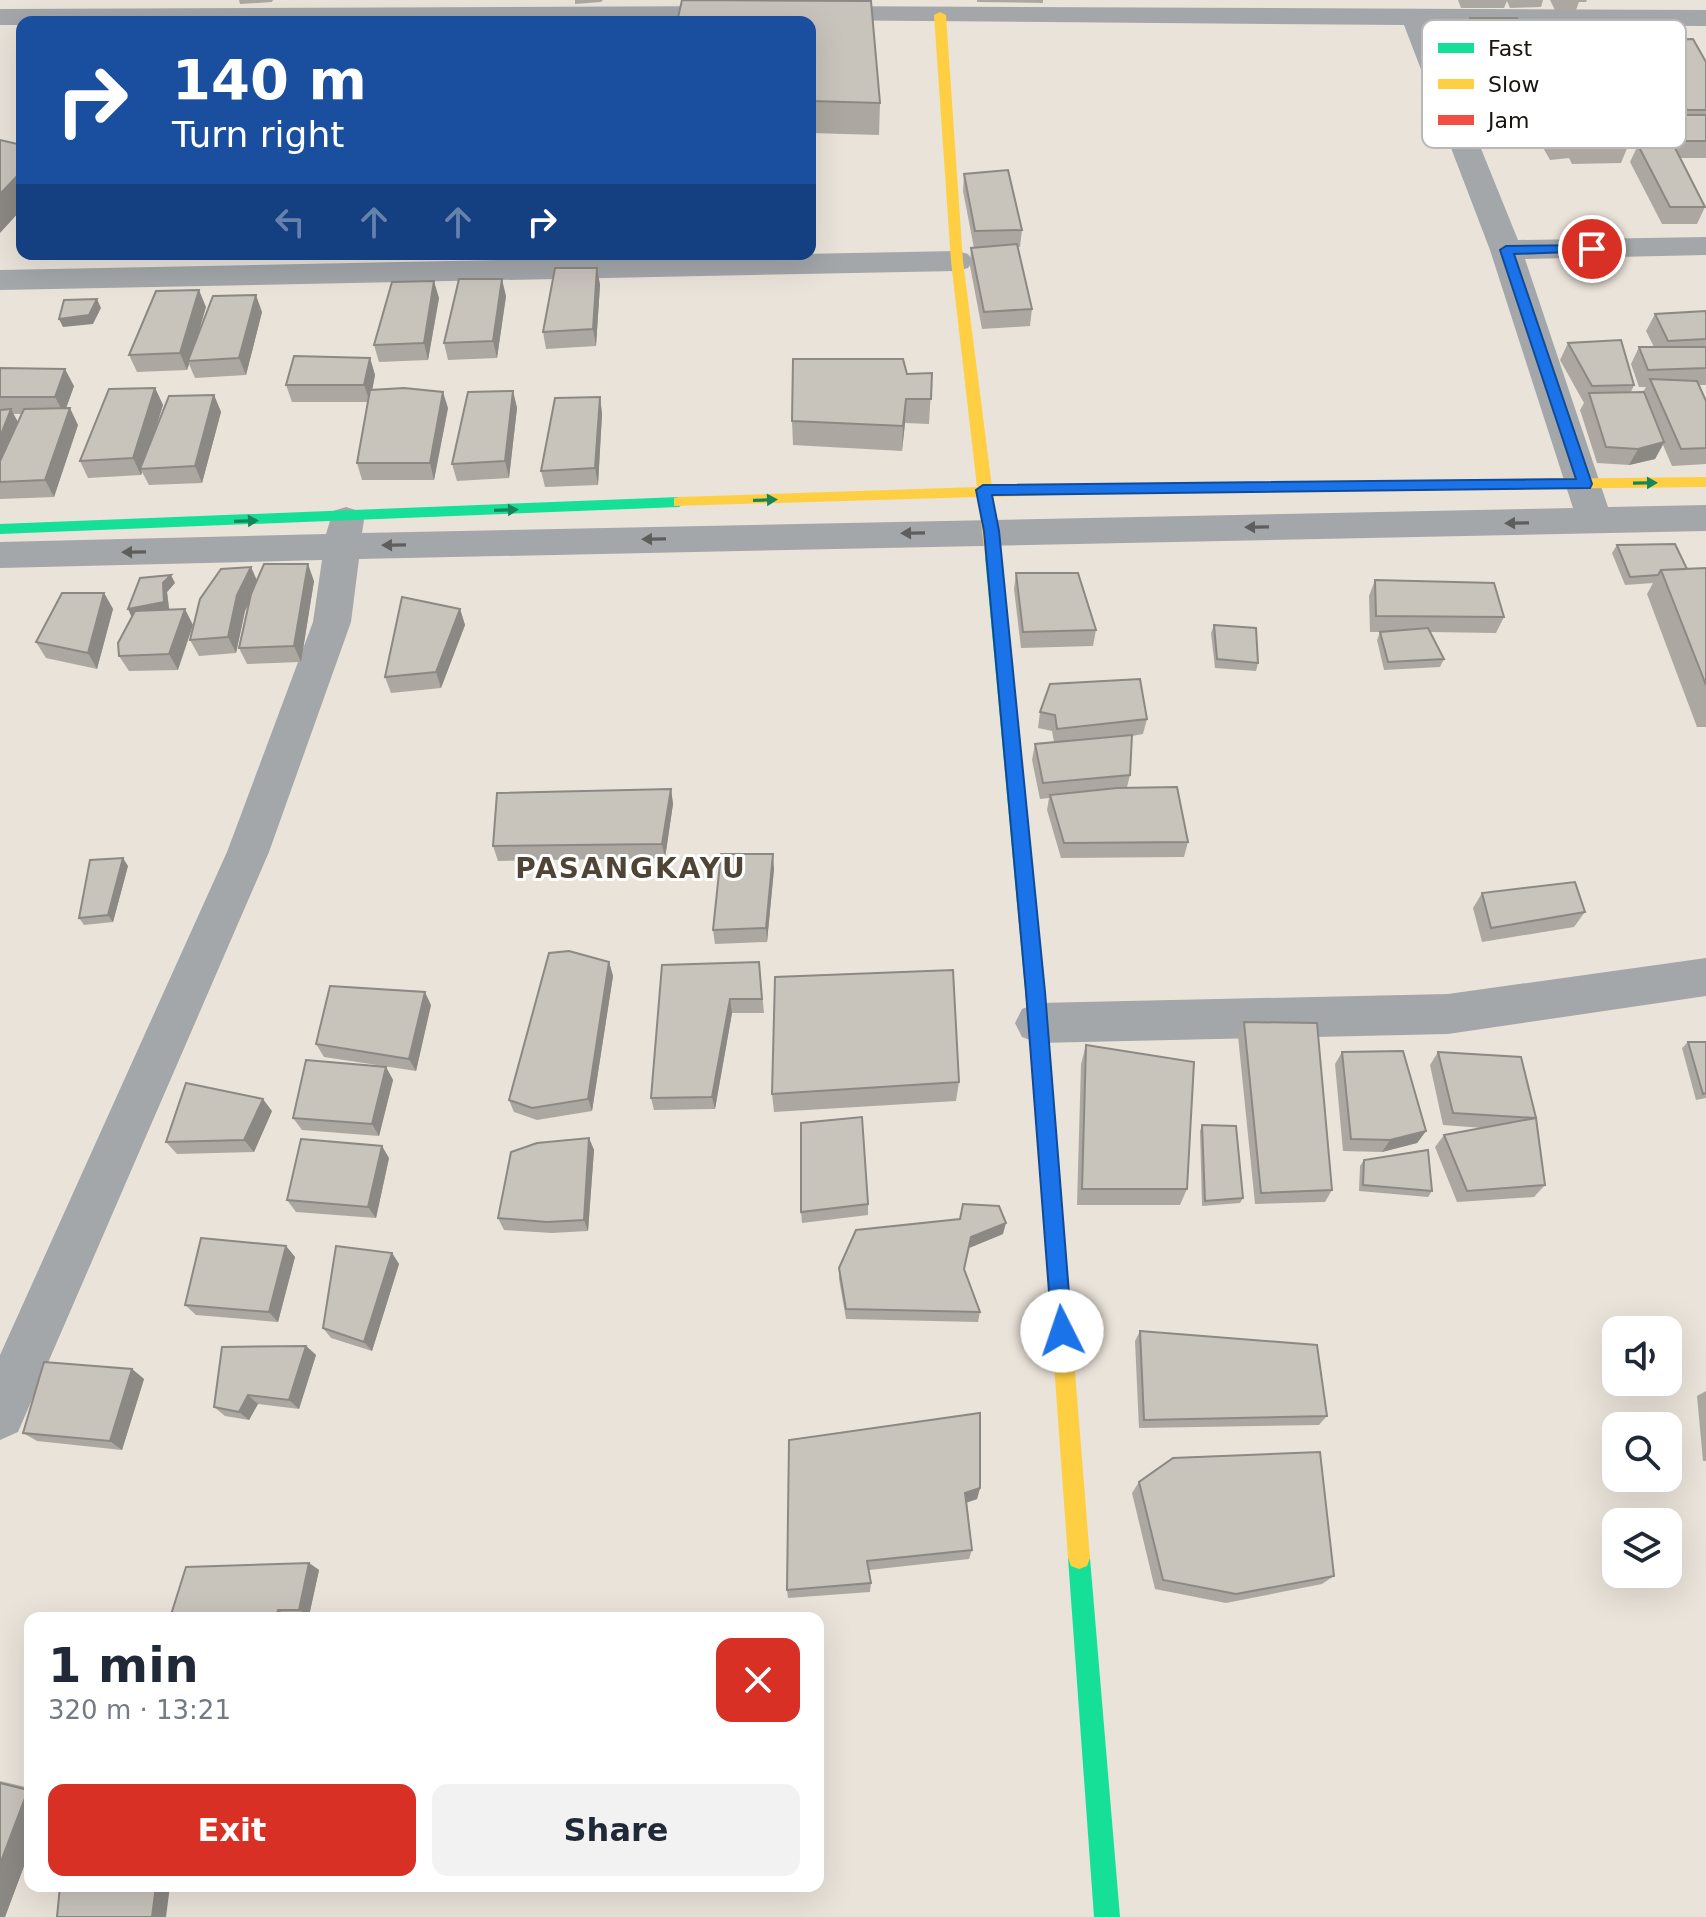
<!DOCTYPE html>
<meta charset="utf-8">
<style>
:root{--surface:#fff;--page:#f2f2f3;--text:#1f2937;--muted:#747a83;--accent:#d93025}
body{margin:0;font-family:"DejaVu Sans",sans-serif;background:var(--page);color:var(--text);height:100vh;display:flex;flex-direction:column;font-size:30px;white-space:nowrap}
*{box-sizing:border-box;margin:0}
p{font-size:26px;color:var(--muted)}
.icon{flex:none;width:44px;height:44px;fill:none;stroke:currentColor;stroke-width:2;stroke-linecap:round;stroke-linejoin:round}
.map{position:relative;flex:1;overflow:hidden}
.side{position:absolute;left:24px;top:1612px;width:800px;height:280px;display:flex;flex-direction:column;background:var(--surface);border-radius:16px;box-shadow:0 8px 32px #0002}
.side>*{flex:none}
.banner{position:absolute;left:16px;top:16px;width:800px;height:244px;border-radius:16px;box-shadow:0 8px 32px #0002;background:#1a4fa0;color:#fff;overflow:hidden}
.tools{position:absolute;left:1602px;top:1316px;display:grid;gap:16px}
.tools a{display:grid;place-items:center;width:80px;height:80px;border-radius:16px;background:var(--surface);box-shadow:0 8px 32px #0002;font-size:40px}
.pin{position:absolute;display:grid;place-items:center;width:68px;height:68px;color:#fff;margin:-34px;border:4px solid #fff;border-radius:50%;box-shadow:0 2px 8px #0007}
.me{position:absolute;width:88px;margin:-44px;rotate:356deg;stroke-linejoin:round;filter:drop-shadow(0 0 6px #0008)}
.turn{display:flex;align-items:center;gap:28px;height:168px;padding:0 24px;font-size:36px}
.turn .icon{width:104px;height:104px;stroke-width:2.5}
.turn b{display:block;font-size:56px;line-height:68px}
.lanes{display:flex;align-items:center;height:76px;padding:0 24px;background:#0003;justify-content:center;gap:40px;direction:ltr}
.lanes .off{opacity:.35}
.round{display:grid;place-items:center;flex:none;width:84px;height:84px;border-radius:16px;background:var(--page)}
.head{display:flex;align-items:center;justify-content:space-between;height:136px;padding:0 24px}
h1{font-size:48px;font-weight:700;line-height:60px}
.cta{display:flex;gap:16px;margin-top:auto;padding:16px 24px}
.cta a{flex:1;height:92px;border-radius:16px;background:var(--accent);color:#fff;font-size:32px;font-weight:700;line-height:92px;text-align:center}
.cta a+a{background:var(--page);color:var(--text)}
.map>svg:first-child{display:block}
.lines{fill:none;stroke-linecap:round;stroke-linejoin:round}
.street{fill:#a3a7aa;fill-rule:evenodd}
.fast{fill:#16e098;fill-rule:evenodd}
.slow{fill:#ffcf43;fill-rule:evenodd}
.jam{fill:#f24e42;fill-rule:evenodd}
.wall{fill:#aca8a1;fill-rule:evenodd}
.shaded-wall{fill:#8c8883}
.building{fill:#c8c3bb;stroke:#8c8883;stroke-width:2}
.oneway{fill:#17845a}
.oneway2{fill:#5e5e5c}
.route{fill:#1a73e8;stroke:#114b97;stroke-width:2}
.labels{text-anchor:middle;stroke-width:6;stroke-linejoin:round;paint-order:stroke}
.district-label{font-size:28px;font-weight:bold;letter-spacing:2px;fill:#4f4436;stroke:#fff}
.key{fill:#fff;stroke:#bab8b7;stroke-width:2}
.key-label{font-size:22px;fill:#19140e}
</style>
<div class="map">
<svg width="1706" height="1917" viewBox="0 0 1706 1917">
<rect width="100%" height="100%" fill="#eae3da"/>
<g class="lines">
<!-- street -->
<path class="street" d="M738 6 748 8 752 14 748 20 22 22V25H0V9Z
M810 6 1706 10V26L1431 25 1518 240 1706 237V255L1525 259 1608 507 1706 505V531L359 559 351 622 269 852 18 1432 0 1440V1355L227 852 313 622 322 560 0 568V542L326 534 333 511 346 507 359 511 364 520 362 533 1573 508 1490 250 1404 25 800 20 796 14 800 8Z
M957 251 968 254 973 261 968 268 957 271 0 290V270Z
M1706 958V996L1448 1034 1038 1043 1022 1037 1015 1023 1022 1009 1038 1003 1448 994Z"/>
<!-- fast -->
<path class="fast" d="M679 497 686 502 679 507 0 534V524Z
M993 552 1001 557 1052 1087 1050 1093 1043 1095 1036 1093 1034 1087 985 557Z
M1079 1547 1087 1550 1090 1558 1120 1917H1094L1068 1558 1071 1550Z"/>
<!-- slow -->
<path class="slow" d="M940 12 946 15 963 261 992 487 1081 484 1088 489 1081 494 993 497 1001 557 993 562 985 557 978 497 674 506V498L679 497 977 487 951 261 934 15Z
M1706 477V487L1327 491 1320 486 1327 481Z
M1043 1079 1050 1081 1052 1087 1090 1558 1087 1566 1079 1569 1071 1566 1068 1558 1034 1087 1036 1081Z"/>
<!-- jam -->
<path class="jam" d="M1327 481 1334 486 1327 491 1081 494 1074 489 1081 484Z"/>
</g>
<!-- wall -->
<path class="wall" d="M239 0H273L272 2 240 4Z
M575 0H603L601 2 575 4Z
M977 0H1043V3L977 2Z
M1458 0H1543L1541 7 1510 8 1507 1 1504 8H1461Z
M1550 0H1587L1586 2H1579L1576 10H1555Z
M1470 18 1531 55 1528 63 1559 109 1556 118 1628 146 1621 163 1572 164 1569 158 1550 160 1536 135 1540 126 1474 127 1456 78 1461 61H1476L1464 35Z
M810 22 880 103 879 135 810 133Z
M1613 31 1679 39 1706 62V158H1680L1705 207 1697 224H1662L1630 162 1638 145 1669 142 1666 133 1673 115 1650 69 1652 73 1648 81H1629L1617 58 1618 54H1613L1609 39Z
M964 174 1022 230 1020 247H1018L1032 309 1030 326 982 329 970 266 971 248H974L963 191Z
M597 268 600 285 596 346 546 349 543 332Z
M506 296 497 358 448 360 444 343Z
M439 298 428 360 379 362 374 345Z
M206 307 197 337 262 312 246 375 195 378 189 364 187 370 137 372 129 355Z
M1706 311V385H1699L1706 401V464L1672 466 1663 445 1655 459 1629 465 1597 463 1580 410 1584 403 1560 360 1568 343 1634 385 1631 392H1643L1646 387H1639L1631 364 1639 347H1654L1646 331 1655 314Z
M370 358 375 375 372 390 448 408 434 480H362L357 463 368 402H292L286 385Z
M0 368 74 386 66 408 78 425 54 497 0 499ZM13 414H22L18 422Z
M932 373 929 424 905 423 902 451 793 445 792 421 907 374Z
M155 388 163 405 153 436 214 395 221 412 202 483 149 485 142 472 141 475 88 478 80 461Z
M513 391 517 408 509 478 457 481 452 464Z
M600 397 602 414 598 485 545 487 541 471Z
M1617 545 1687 569 1706 568V727H1697L1647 594 1653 583 1625 585 1612 553Z
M251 567 257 580 314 581 301 662 247 664 239 648 249 603 245 611 236 653 199 656 190 640Z
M1016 573 1096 630 1093 646 1021 648 1014 589Z
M1375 580 1504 617 1496 633 1430 632 1444 659 1440 667 1384 670 1377 640 1380 632H1370L1369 596Z
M175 583 167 592 178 670 129 671 119 656 132 617Z
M104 593 113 609 97 669 46 658 36 642Z
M460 609 465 625 441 688 391 693 385 677Z
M1214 625 1258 663 1256 671 1215 668 1211 633Z
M1040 712 1147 719 1143 734 1132 736 1130 775 1127 787 1188 842 1184 857 1061 858 1047 810 1049 798 1040 799 1032 760 1035 744 1054 742 1052 731 1038 728Z
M671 789 673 804 665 858 498 861 493 846Z
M128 866 113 922 84 925 79 918Z
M774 869 767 942 715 944 713 930Z
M1482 893 1585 912 1574 927 1482 942 1473 908Z
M609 962 613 976 592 1111 537 1120 514 1112 509 1100Z
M759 962 764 1013H732L715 1109 654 1110 651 1098Z
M431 1005 416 1071 324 1057 316 1044Z
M1244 1022 1332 1190 1325 1202 1255 1204 1238 1036Z
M1688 1042H1706V1098L1696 1100 1682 1048Z
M1086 1045 1187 1189 1180 1205H1077L1081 1064Z
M1342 1052 1426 1131 1417 1143 1382 1152 1343 1151 1335 1064Z
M1438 1052 1521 1057 1545 1185 1534 1197 1457 1202 1435 1147 1444 1135 1483 1128 1443 1125 1430 1065Z
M386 1067 393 1080 379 1136 302 1130 293 1118Z
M959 1082 956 1101 774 1112 772 1094Z
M272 1111 254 1152 177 1154 166 1142Z
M1202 1125 1243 1198 1240 1203 1202 1206 1200 1131Z
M589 1138 594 1150 588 1231 552 1233 504 1230 498 1218Z
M389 1158 376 1218 296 1212 287 1200Z
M1364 1160 1432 1191 1428 1197 1359 1191 1360 1166Z
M868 1204V1215L802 1223 801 1212Z
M1003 1234 969 1248 964 1270 980 1312 978 1322 846 1319 839 1279V1268Z
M286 1246 295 1257 278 1322 196 1315 185 1305Z
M392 1253 399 1264 372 1351 331 1338 323 1328Z
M1140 1331 1327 1416 1319 1425 1139 1428 1135 1341Z
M306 1346 316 1355 299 1409 258 1404 249 1420 225 1416 214 1407Z
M132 1369 144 1379 122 1450 37 1441 23 1433Z
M1706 1391V1461H1703L1697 1396Z
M1139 1482 1334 1576 1322 1584 1226 1603 1155 1589 1132 1493Z
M980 1488 977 1499 967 1502 972 1550 969 1559 869 1570 871 1583 870 1592 788 1598 787 1590Z
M309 1563 319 1570 309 1616 288 1615V1618H170Z
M0 1781 30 1788V1850L5 1917H0Z"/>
<!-- shaded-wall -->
<path class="shaded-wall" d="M22 171V209L0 233V194Z
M597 268 600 285 596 346 593 329Z
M502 279 506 296 497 358 493 341Z
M434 281 439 298 428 360 424 343Z
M199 290 206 307 190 361H188L189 364 187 370 180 353Z
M256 295 262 312 246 375 239 358Z
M97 299 101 308 93 324 63 327 59 319Z
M370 358 375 375 370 402 364 385Z
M65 369 74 386 64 414 55 397Z
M155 388 163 405 143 468 140 469 142 472 141 475 133 458Z
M513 391 517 408 509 478 505 461Z
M443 392 448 408 434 480 430 463Z
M214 395 221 412 202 483 195 466Z
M600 397 602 414 598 485 595 468Z
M906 399 905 423 902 451 903 426Z
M70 408 78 425 54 497 45 480Z
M11 409 20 426 0 480V437Z
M1664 442 1655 459 1629 465 1638 449Z
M308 564 314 581 301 662 294 646Z
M251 567 258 584 245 611 236 653 228 637 237 595Z
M171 575 175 583 167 592 169 610 132 618 128 609 163 583Z
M104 593 113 609 97 669 88 653Z
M185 609 193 625 178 670 169 654Z
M460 609 465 625 441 688 436 672Z
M671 789 673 804 665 858 662 844Z
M773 854 774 869 767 942 766 928Z
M123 858 128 866 113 922 108 915Z
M609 962 613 976 592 1111 588 1099Z
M425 992 431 1005 416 1071 409 1059Z
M730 999 732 1013 715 1109 712 1097Z
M386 1067 393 1080 379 1136 372 1124Z
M263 1099 272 1111 254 1152 244 1140Z
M1426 1131 1417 1143 1382 1152 1390 1140Z
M589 1138 594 1150 588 1231 584 1220Z
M382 1146 389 1158 376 1218 368 1207Z
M1006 1223 1003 1234 969 1248 971 1237Z
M286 1246 295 1257 278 1322 269 1312Z
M392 1253 399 1264 372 1351 364 1342Z
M306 1346 316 1355 299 1409 289 1400Z
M132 1369 144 1379 122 1450 110 1441Z
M248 1395 258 1404 249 1420 239 1412Z
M980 1488 977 1499 963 1504 965 1493Z
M309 1563 319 1570 309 1616 299 1610Z
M278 1610 288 1615V1618H276Z
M28 1790H30V1850L5 1917H0V1864Z
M156 1886H170L166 1917H152Z"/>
<!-- building -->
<path class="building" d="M682 0 871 1 880 103 810 101V22H677Z
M1470 18H1517L1531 55 1488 56Z
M1693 39 1706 62V110H1687L1652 40Z
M1673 115H1706V141H1684Z
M0 140 22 145V171L0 194Z
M1672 142 1705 207H1670L1638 145Z
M1008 170 1022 230 975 231 964 174Z
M1017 244 1032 309 984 312 971 248Z
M555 268H597L593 329 543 332Z
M459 279H502L493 341 444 343Z
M434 281 424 343 374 345 392 282Z
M199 290 180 353 129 355 156 291Z
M256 295 239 358 188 361 213 296Z
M97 299 89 315 59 319 64 300Z
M1706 311V339L1668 341 1655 314Z
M1621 340 1634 385 1592 386 1568 343Z
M1639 347H1706V368L1648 370Z
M294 356 370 358 364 385H286Z
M793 359H903L907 374 932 373 931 399H906L903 426 792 421Z
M0 368 65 369 55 397H0Z
M1650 379 1697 381 1706 401V448L1681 449Z
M155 388 133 458 80 461 109 389Z
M404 388 443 392 430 463H357L370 390Z
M513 391 505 461 452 464 468 392Z
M1644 392 1664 442 1638 449 1606 447 1589 393Z
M214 395 195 466 140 469 169 396Z
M600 397 595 468 541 471 555 398Z
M70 408 45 480 0 482V461L24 409Z
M11 409 0 437V410Z
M1675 544 1687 569 1661 570 1658 575 1630 577 1617 545Z
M264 564H308L294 646 239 648 251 594Z
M251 567 237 595 228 637 190 640 200 599 221 569Z
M1706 568V685L1661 570Z
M1016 573H1078L1096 630 1023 632Z
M171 575 163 583 164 602 128 609 140 578Z
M1375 580 1494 583 1504 617 1376 616Z
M62 593H104L88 653 36 642Z
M402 597 460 609 436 672 385 677Z
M185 609 169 654 119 656 118 643 135 611Z
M1214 625 1256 628 1258 663 1217 659Z
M1428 628 1444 659 1388 662 1380 632Z
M1140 679 1147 719 1057 729 1055 715 1040 712 1050 684Z
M1132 735 1130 775 1043 783 1035 744Z
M1177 787 1188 842 1064 843 1050 795 1117 788Z
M671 789 662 844 493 846 497 793Z
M721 854H773L766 928 713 930Z
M123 858 108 915 79 918 90 860Z
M1575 882 1585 912 1491 928 1482 893Z
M569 951 609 962 588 1099 532 1108 509 1100 549 953Z
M759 962 762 999H730L712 1097 651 1098 662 965Z
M953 970 959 1082 772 1094 775 977Z
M330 986 425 992 409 1059 316 1044Z
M1244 1022 1317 1023 1332 1190 1261 1193Z
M1688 1042H1706V1093L1703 1094Z
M1086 1045 1194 1062 1187 1189H1082Z
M1403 1051 1426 1131 1390 1140 1351 1139 1342 1052Z
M1438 1052 1521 1057 1536 1118 1453 1113Z
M306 1060 386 1067 372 1124 293 1118Z
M186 1083 263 1099 244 1140 166 1142Z
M862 1117 868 1204 801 1212V1123Z
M1536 1118 1545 1185 1467 1191 1444 1135Z
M1202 1125 1236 1126 1243 1198 1205 1201Z
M589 1138 584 1220 547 1222 498 1218 511 1152 537 1143Z
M301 1139 382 1146 368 1207 287 1200Z
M1428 1150 1432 1191 1363 1185 1364 1160Z
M963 1204 999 1206 1006 1223 971 1237 964 1269 980 1312 846 1309 839 1268 856 1230 960 1219Z
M201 1238 286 1246 269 1312 185 1305Z
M336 1246 392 1253 364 1342 323 1328Z
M1140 1331 1317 1345 1327 1416 1144 1420Z
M306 1346 289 1400 248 1395 239 1412 214 1407 222 1347Z
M44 1362 132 1369 110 1441 23 1433Z
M980 1413V1488L965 1493 972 1550 867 1561 871 1583 787 1590 789 1440Z
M1320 1452 1334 1576 1236 1594 1163 1580 1139 1482 1173 1458Z
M309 1563 299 1610H278L276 1618H170L186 1567Z
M0 1783 28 1790 0 1864Z
M60 1886H156L152 1917H57Z"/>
<!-- one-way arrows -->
<defs><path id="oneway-solid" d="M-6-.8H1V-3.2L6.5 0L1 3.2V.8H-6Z" transform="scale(2)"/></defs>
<g class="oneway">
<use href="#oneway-solid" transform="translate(1645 483) rotate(-1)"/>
<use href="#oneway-solid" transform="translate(765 500) rotate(-2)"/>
<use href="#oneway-solid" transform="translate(506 510) rotate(-2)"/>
<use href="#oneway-solid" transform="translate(246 521) rotate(-2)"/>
</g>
<g class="oneway2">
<use href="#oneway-solid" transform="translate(1517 523) rotate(179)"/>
<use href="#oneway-solid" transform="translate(1257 527) rotate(179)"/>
<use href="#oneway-solid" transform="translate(913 533) rotate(179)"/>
<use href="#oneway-solid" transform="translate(654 539) rotate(179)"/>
<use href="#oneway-solid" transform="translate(394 545) rotate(179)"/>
<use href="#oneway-solid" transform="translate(134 552) rotate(179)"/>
</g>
<!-- route -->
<path class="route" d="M1592 245 1598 249 1596 251 1514 254 1592 484 1590 488 992 495 999 531 1045 992 1072 1331 1069 1338 1062 1341 1055 1338 1052 1331 1026 992 984 531 976 490 983 485 1576 479 1500 250 1506 246Z"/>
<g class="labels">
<!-- district labels -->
<g class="district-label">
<text x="631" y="878">PASANGKAYU</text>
</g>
</g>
<!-- legend -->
<rect x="1422" y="20" width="264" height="128" rx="12" class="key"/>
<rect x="1438" y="43" width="36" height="10" fill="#16e098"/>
<rect x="1438" y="79" width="36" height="10" fill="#ffcf43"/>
<rect x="1438" y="115" width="36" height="10" fill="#f24e42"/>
<g class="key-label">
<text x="1488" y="56">Fast</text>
<text x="1488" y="92">Slow</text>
<text x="1488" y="128">Jam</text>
</g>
</svg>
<div class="tools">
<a><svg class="icon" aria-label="sound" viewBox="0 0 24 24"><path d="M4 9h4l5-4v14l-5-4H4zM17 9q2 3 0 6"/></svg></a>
<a><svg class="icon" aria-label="search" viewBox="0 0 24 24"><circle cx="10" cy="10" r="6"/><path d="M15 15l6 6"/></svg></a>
<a><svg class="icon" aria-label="layers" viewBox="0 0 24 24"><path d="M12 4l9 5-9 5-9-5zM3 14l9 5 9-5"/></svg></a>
</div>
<div class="pin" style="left:1592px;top:249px;background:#d93025"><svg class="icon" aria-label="arrive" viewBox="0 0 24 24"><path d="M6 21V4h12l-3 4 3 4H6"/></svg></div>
<svg class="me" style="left:1062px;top:1331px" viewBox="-20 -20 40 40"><circle r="19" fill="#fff"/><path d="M0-13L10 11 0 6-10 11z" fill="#1a73e8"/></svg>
<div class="banner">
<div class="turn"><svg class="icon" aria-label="right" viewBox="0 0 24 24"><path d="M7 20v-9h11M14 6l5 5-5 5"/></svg><div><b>140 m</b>Turn right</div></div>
<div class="lanes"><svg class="icon off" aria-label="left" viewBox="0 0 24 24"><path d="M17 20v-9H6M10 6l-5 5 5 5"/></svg><svg class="icon off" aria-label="ahead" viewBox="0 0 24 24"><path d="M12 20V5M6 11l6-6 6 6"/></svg><svg class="icon off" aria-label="ahead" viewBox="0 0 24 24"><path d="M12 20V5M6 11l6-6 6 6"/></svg><svg class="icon" aria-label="right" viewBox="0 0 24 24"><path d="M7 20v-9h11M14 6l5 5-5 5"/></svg></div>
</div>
<section class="side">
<div class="head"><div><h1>1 min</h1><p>320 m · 13:21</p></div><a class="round" style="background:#d93025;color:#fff"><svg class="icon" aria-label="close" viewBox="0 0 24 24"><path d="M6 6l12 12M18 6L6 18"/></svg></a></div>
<div class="cta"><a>Exit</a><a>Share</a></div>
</section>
</div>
